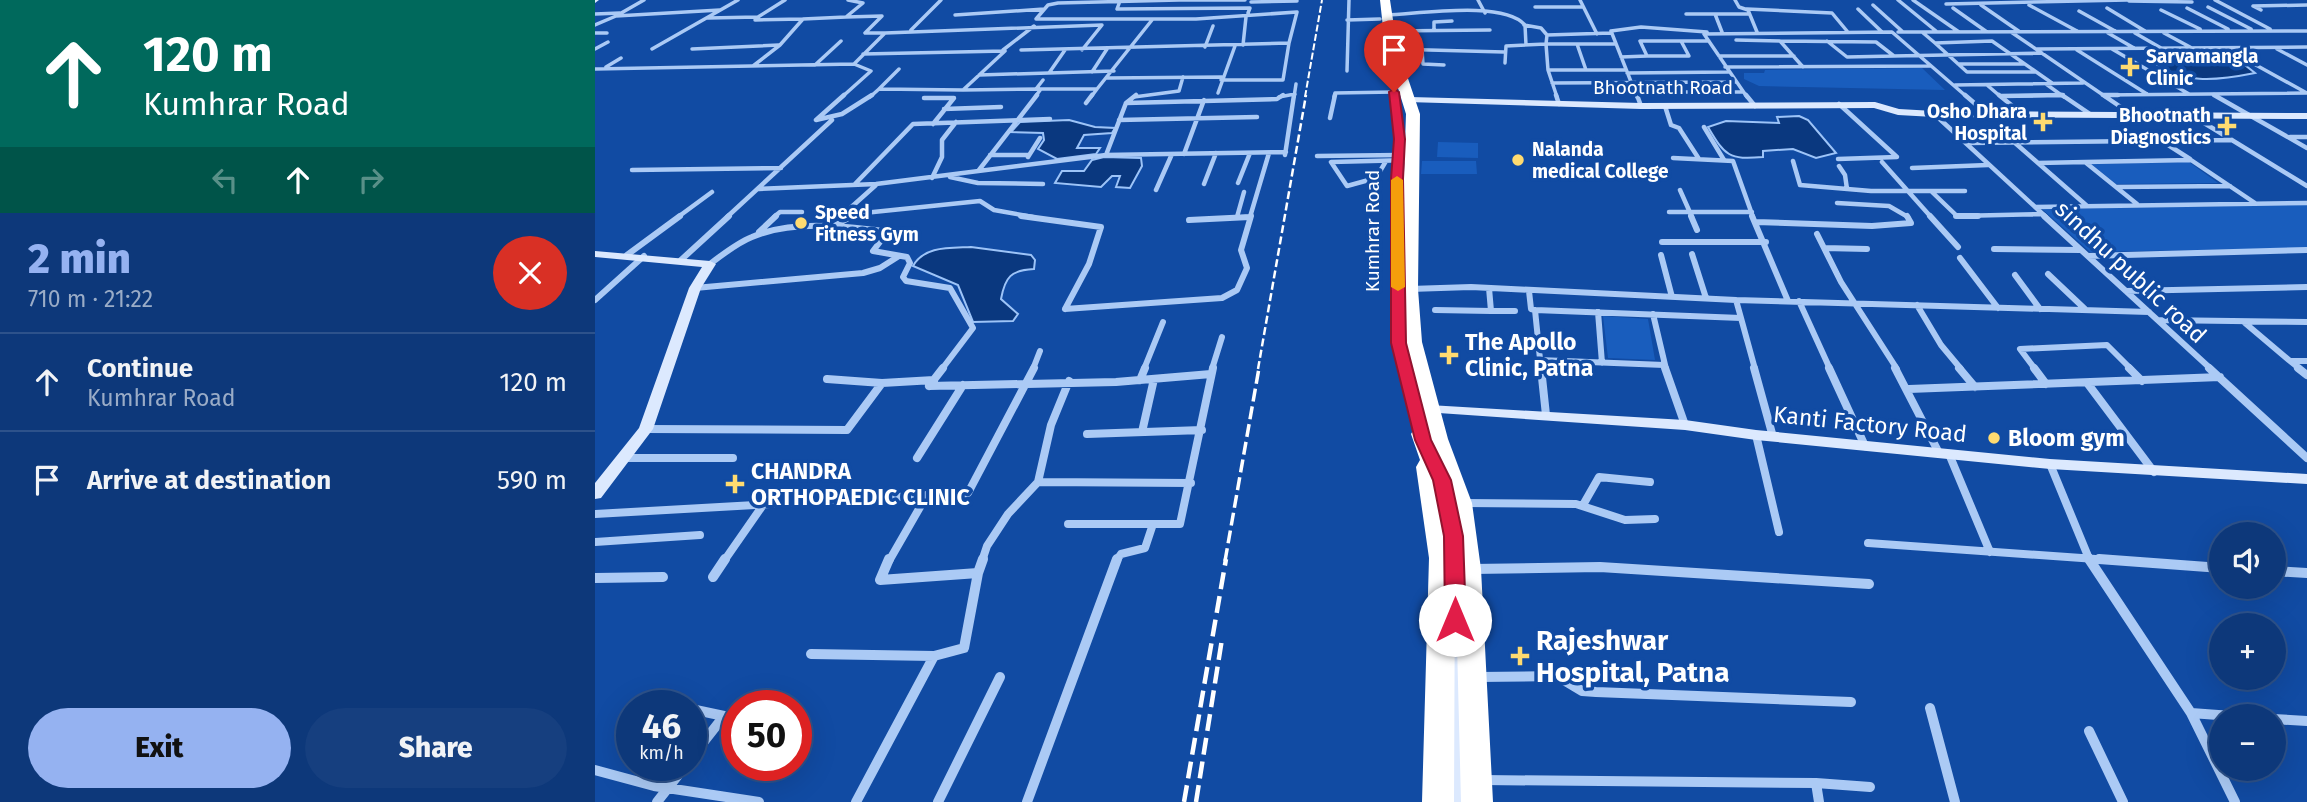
<!DOCTYPE html>
<meta charset="utf-8">
<style>
:root{--surface:#0d387a;--page:#163f7f;--text:#f1f3f6;--muted:#9aacc7;--line:#2d528b;--accent:#95b2f1}
body{margin:0;font-family:"Fira Sans",sans-serif;background:var(--page);color:var(--text);height:100vh;display:flex;flex-direction:column;font-size:26px;white-space:nowrap}
*{box-sizing:border-box;margin:0}
p{font-size:23px;color:var(--muted)}
.icon{flex:none;width:38px;height:38px;fill:none;stroke:currentColor;stroke-width:2;stroke-linecap:round;stroke-linejoin:round}
.map{position:relative;flex:1;overflow:hidden}
.sheet{display:flex;flex-direction:column;background:var(--surface);width:595px}
.sheet>*{flex:none}
.banner{background:#00695c;color:#fff;overflow:hidden}
.fabs{position:absolute;left:1614px;top:522px;display:grid;gap:14px}
.fabs a{display:grid;place-items:center;width:77px;height:77px;border-radius:50%;background:var(--surface);box-shadow:0 7px 28px #0002,0 0 0 2px var(--line);font-size:35px}
.speed{position:absolute;left:21px;top:690px;display:flex;gap:14px;font-size:35px;font-weight:700;text-align:center}
.speed>*{display:grid;place-content:center;width:91px;height:91px;border-radius:50%;background:var(--surface);box-shadow:0 7px 28px #0002,0 0 0 2px var(--line);line-height:1}
.speed small{font-size:18px;font-weight:400}
.speed .limit{border:10px solid #d22;background:#fff;color:#111}
.pin{position:absolute;display:grid;place-items:center;width:60px;height:60px;color:#fff;margin:-72px -30px;border-radius:50% 50% 50% 0;rotate:-45deg;box-shadow:0 0 7px #0007}
.pin .icon{rotate:45deg}
.me{position:absolute;width:77px;margin:-38px;rotate:0deg;stroke-linejoin:round;filter:drop-shadow(0 0 5px #0008)}
.turn{display:flex;align-items:center;gap:24px;height:147px;padding:0 28px;font-size:32px}
.turn .icon{width:91px;height:91px;stroke-width:2.5}
.turn b{display:block;font-size:49px;line-height:60px}
.lanes{display:flex;align-items:center;height:66px;padding:0 28px;background:#0003;justify-content:center;gap:35px;direction:ltr}
.lanes .off{opacity:.35}
.round{display:grid;place-items:center;flex:none;width:74px;height:74px;border-radius:37px;background:var(--page)}
.headline{display:flex;align-items:center;justify-content:space-between;height:119px;padding:0 28px}
h1{font-size:42px;font-weight:800;line-height:52px;color:var(--accent)}
.action{display:flex;gap:14px;margin-top:auto;padding:14px 28px}
.action a{flex:1;height:80px;border-radius:42px;background:var(--accent);color:#111;font-size:28px;font-weight:800;line-height:80px;text-align:center}
.action a+a{background:var(--page);color:var(--text)}
ul{padding:0;list-style:none}
li{display:flex;align-items:center;gap:21px;height:98px;padding:0 28px;border-top:2px solid var(--line)}
li div{flex:1}
li b{display:block;font-size:26px}
li em{font-style:normal}
main{display:flex;flex:1;min-height:0}
.map>svg:first-child{display:block}
.green{fill:#195dbd}
.water{fill:#0a387f;stroke:#9dc4f8;stroke-width:2}
.lines{fill:none;stroke-linecap:round;stroke-linejoin:round}
.street-far4{stroke:#abcaf5;stroke-width:3.5}
.street-far3{stroke:#abcaf5;stroke-width:4.5}
.street-far2{stroke:#abcaf5;stroke-width:6}
.street-far1{stroke:#abcaf5;stroke-width:8}
.street{stroke:#abcaf5;stroke-width:10}
.secondary{fill:#dce9fe;fill-rule:evenodd}
.highway{fill:#fff;fill-rule:evenodd}
.rail-far3{stroke:#fff;stroke-width:2;stroke-dasharray:7 2.5;stroke-linecap:butt}
.rail-far2{stroke:#fff;stroke-width:2.5;stroke-dasharray:8 3.5;stroke-linecap:butt}
.rail-far1{stroke:#fff;stroke-width:3.5;stroke-dasharray:13 5;stroke-linecap:butt}
.rail{stroke:#fff;stroke-width:4.5;stroke-dasharray:17 7;stroke-linecap:butt}
.route{fill:#e11d48;stroke:#92132f;stroke-width:2}
.slow{fill:#f59e0b}
.poi-dot{fill:#ffdb70;stroke:#114ba3;stroke-width:2.5}
.labels{text-anchor:middle;stroke-width:7;stroke-linejoin:round;paint-order:stroke}
.far-poi-label{font-size:19px;font-weight:bold;fill:#fff;stroke:#114ba3;text-anchor:start}
.far-street-label{font-size:19px;fill:#fff;stroke:#114ba3}
.street-label{font-size:23px;fill:#fff;stroke:#114ba3}
.poi-label{font-size:23px;font-weight:bold;fill:#fff;stroke:#114ba3;text-anchor:start}
.near-poi-label{font-size:28px;font-weight:bold;fill:#fff;stroke:#114ba3;text-anchor:start}
</style>
<main>
<section class="sheet">
<div class="banner">
<div class="turn"><svg class="icon" aria-label="ahead" viewBox="0 0 24 24"><path d="M12 20V5M6 11l6-6 6 6"/></svg><div><b>120 m</b>Kumhrar Road</div></div>
<div class="lanes"><svg class="icon off" aria-label="left" viewBox="0 0 24 24"><path d="M17 20v-9H6M10 6l-5 5 5 5"/></svg><svg class="icon" aria-label="ahead" viewBox="0 0 24 24"><path d="M12 20V5M6 11l6-6 6 6"/></svg><svg class="icon off" aria-label="right" viewBox="0 0 24 24"><path d="M7 20v-9h11M14 6l5 5-5 5"/></svg></div>
</div>
<div class="headline"><div><h1>2 min</h1><p>710 m · 21:22</p></div><a class="round" style="background:#d93025;color:#fff"><svg class="icon" aria-label="close" viewBox="0 0 24 24"><path d="M6 6l12 12M18 6L6 18"/></svg></a></div>
<ul>
<li><svg class="icon" aria-label="ahead" viewBox="0 0 24 24"><path d="M12 20V5M6 11l6-6 6 6"/></svg><div><b>Continue</b><p>Kumhrar Road</p></div><em>120 m</em></li>
<li><svg class="icon" aria-label="arrive" viewBox="0 0 24 24"><path d="M6 21V4h12l-3 4 3 4H6"/></svg><div><b>Arrive at destination</b></div><em>590 m</em></li>
</ul>
<div class="action"><a>Exit</a><a>Share</a></div>
</section>
<div class="map">
<svg width="1712" height="802" viewBox="0 0 1712 802">
<rect width="100%" height="100%" fill="#114ba3"/>
<!-- green -->
<path class="green" d="M1327 68 1350 90 1164 86 1149 79V73H1169L1170 70Z
M843 142 883 143V158L842 157Z
M827 161H881L882 174H826Z
M1594 162 1623 183 1521 184 1496 164Z
M1712 205V248L1495 252 1447 209Z
M1008 316 1053 319 1060 360 1013 358Z"/>
<!-- water -->
<path class="water" d="M1554 59 1646 62 1660 73C1620 81 1587 85 1554 59Z
M1204 116 1213 120 1241 153 1221 158 1198 149 1168 151V157C1134 160 1130 156 1113 127L1131 121 1184 123 1182 117Z
M474 120 500 127 520 128 517 133 489 135 482 148H505L501 154 462 159 443 149 449 140 448 133 416 132 425 122Z
M509 157 546 158 547 166 535 188 521 187 525 176H517L506 187 460 183 467 171H489L497 160Z
M376 247 436 255 440 260 439 269C416 270 410 277 406 299L423 314 418 321 378 322 363 285 318 266C329 246 354 248 376 247Z"/>
<g class="lines">
<!-- street-far4 -->
<path class="street-far4" d="M49 0 21 16 125 10
M253 0 268 3 251 17 287 16 270 33H290
M583 0H650
M883 0 890 13
M985 0 1002 34
M1140 0 1144 7 1153 10 1162 32
M1303 0 1341 31
M1318 0 1364 32
M1620 0 1675 29
M525 1 522 9 655 8 653 13
M1534 1 1597 2
M656 2 702 1
M1351 4 1532 0
M1278 5 1308 32
M1386 5 1425 32
M1434 5 1482 31
M940 7H987
M1613 7 1656 29
M1358 8 1392 32
M1512 8 1550 31
M1592 8 1633 29
M1152 9 1237 13 1252 31
M1263 9 1286 31
M1566 10 1605 29
M1666 10 1658 6 1712 5
M1484 11 1520 31
M0 14 25 13
M1091 14H1154
M1120 14 1127 32
M360 15 449 9
M792 15C823 14 909 0 930 25L931 45
M113 18 163 17 190 0
M160 20 208 19
M752 20 785 19
M0 25 21 16
M929 25 946 28 952 35
M316 30 346 0
M839 30V22L857 21
M794 31 895 30
M1303 32H1327
M1416 32 1511 97
M0 33H12
M1513 33 1539 48
M1540 33 1566 48
M1569 33 1595 47
M1141 40 1185 41
M1232 41 1252 57 1299 56
M1340 43 1372 72H1440
M982 44 991 70
M648 45 651 17
M610 47 618 26
M0 49 13 42
M57 49 143 0
M97 49 184 45
M797 49 909 52
M1442 49 1712 47
M1517 49 1594 94
M1632 49 1710 92
M1682 49 1712 65
M408 50 439 26
M426 50 694 43 702 12 601 19H441L453 5 463 3 584 0
M827 50 828 64 849 65
M1482 50 1552 94
M410 51 368 90 446 89 440 97
M268 54 410 51
M1052 56H1094L1086 41
M1124 56H1199
M1026 57 1052 56 1045 41H1114
M910 63 911 46 951 44 952 35 1016 33
M259 64 290 33 507 25 487 50
M1363 64H1428
M220 65 246 41
M158 66 185 45 208 19 251 17
M11 67 26 58
M1130 67 1335 66
M1208 67 1185 41 1281 42 1299 56 1447 53
M0 69 259 64 276 71 247 97
M953 70 951 44H1020
M752 71 754 0
M497 72 512 49
M454 73 470 50
M1032 73 1133 72
M384 75 519 71
M513 78 627 77
M626 80H688L694 43
M957 83 1140 82
M1457 83 1397 41 1340 43 1327 32 1712 31
M1451 84 1469 97
M1360 85 1488 83
M1392 85 1406 97
M284 89 304 69
M441 89 448 80
M446 89H502L496 97
M502 89 557 20
M1079 92H1148
M623 93 640 46
M1618 94 1623 97
M1508 95 1712 93
M1406 96 1468 95
M275 97 284 89 368 90
M539 97 584 91 588 77
M684 97 700 94
M699 97 701 84
M739 97 740 93 799 92
M962 97 953 70H1031
M1042 97 1016 31 1046 27 1112 32
M1152 97 1109 34 1297 32 1372 97"/>
<!-- street-far3 -->
<path class="street-far3" d="M249 95 221 120 247 114 277 95
M961 95 964 104
M1042 95 1046 106
M1151 95 1160 106
M1370 95 1392 114
M1404 95 1426 113
M1467 95 1495 114
M1508 95 1539 116
M1508 95H1523
M1619 95 1712 148
M1406 96 1468 95
M329 98H359L338 124
M491 103 497 95
M531 103 541 95
M1070 106 1076 125 1084 128 1104 159
M349 109 406 107
M1337 112 1451 217
M1596 115 1712 186
M735 118 740 95
M524 120 662 117
M1109 127 1129 160
M1695 137H1712
M1419 142 1491 205
M1371 143 1637 140
M1570 143 1595 159
M589 154 609 100
M395 155H434
M511 155 531 103 682 99 688 95
M690 155 699 95
M722 156 804 155
M433 157 445 138
M1078 158 1138 161 1158 217
M1243 159 1302 157 1244 104
M791 161 781 178 752 186 736 162 816 160
M1198 161 1205 185 1276 191H1370
M1287 162 1336 217
M1443 163 1490 162
M1244 166 1250 175 1252 189
M1317 168 1393 165
M37 170 186 168
M384 170 442 95
M355 177 383 183 448 184
M337 178 347 157V140L361 122
M643 183 655 153
M609 184 621 153
M259 185 318 124 455 119
M1521 187 1635 186
M164 189 281 184 511 155 691 152
M561 190 577 154
M1085 190 1097 217
M1337 192 1362 216 1448 214
M1242 203 1294 206 1313 217
M1542 204 1490 162 1596 160 1660 203
M1440 207 1712 203
M1074 212H1157
M253 216V210L281 185
M83 217 117 192
M132 217 237 120
M179 217 185 212H207
M254 217 259 214 385 201 399 210 438 217
M642 217 649 192
M650 217H655
M655 217 674 153"/>
<!-- street-far2 -->
<path class="street-far2" d="M426 216 506 227 494 264 470 309
M1096 216 1102 230
M1157 216 1193 301
M1335 216 1363 247
M1361 216H1383
M1449 216 1616 369
M594 220 655 217
M1161 222 1277 226 1316 223 1312 216
M236 228 257 216
M164 232 181 216
M1222 234 1229 248
M1067 242H1171
M1272 249 1229 248 1246 282 1302 369
M1399 249 1485 250
M1097 254 1111 298
M32 255 85 216
M1066 255 1077 297
M1493 256 1712 250
M1365 258 1403 308
M86 260 134 216
M115 264C128 254 142 243 157 237 196 220 248 226 289 231L291 234 278 251 312 257 315 263 308 277 311 281 355 288 378 328 347 369
M1453 274 1491 310
M1420 275 1445 309
M100 288 268 273 285 268 304 256
M815 289 876 287 1141 300
M934 291 936 309 940 310
M1531 291 1712 287
M0 300 49 256
M1204 301 1235 369
M1322 305 1346 345 1366 369
M470 309 627 298 642 290 652 268 646 250 656 216
M840 310 896 311 894 288
M896 311H920
M1003 312 1007 363
M1058 314 1071 369
M1146 318 1141 300 1554 312
M1563 320 1712 322
M1650 323 1695 361
M944 360 1069 365
M438 369 445 351
M549 369 568 322
M617 369 627 337
M946 369 940 310 1146 318 1160 369
M1440 369 1425 349 1512 345 1536 369
M1705 369 1695 361H1712"/>
<!-- street-far1 -->
<path class="street-far1" d="M946 368 951 415
M1070 368 1090 425
M1159 368 1178 437
M1234 368 1270 446
M1300 368 1344 453
M1364 368 1380 387
M1439 368 1451 384
M1534 368 1547 381
M1614 368 1712 458
M1703 368 1712 375
M545 380 550 368
M287 383 339 380
M1493 384 1559 472
M334 386 348 368
M334 386 521 382 616 374
M1314 389 1625 377
M51 429 252 430 287 383 232 379
M547 432 559 379
M492 434 607 430
M1161 435 1184 532
M1354 454 1395 552
M29 458H138
M322 458 368 385
M1455 464 1495 561
M443 482 596 483
M869 503 981 504 1030 520 1060 519
M988 505 1004 477 1055 482
M0 514 373 493 439 368
M473 524H585L618 368
M0 542 105 535
M1273 543 1529 561
M129 561 168 505
M294 561 332 495
M387 561 392 546 413 514 443 482 456 425 474 381
M521 561 526 554 550 548 558 524"/>
<!-- street -->
<path class="street" d="M294 559 285 580 383 573 388 559
M1494 559 1596 713 1640 802
M1504 559 1626 568
M877 569 1005 567 1274 584
M1678 571 1712 573
M118 577 130 559
M0 578 68 577
M216 654 339 656 261 802
M339 656 369 648 383 573
M884 677 962 676 987 691 1001 692 1256 702
M1335 708 1360 802
M96 709 129 716 96 758
M1596 713 1637 716
M1678 719 1712 721
M1494 731 1528 802
M0 770 59 786 164 802
M888 780 1221 783 1275 787
M1221 783 1224 802
M62 802 91 765
M343 802 405 677
M432 802 522 559"/>
<!-- secondary -->
<path class="secondary" d="M0 0H4L0 3Z
M815 97 1046 103 1280 102 1304 109 1339 111 1712 113V119L1339 117 1303 115 1279 108 1046 109 812 102 811 100Z
M0 251 115 261 121 264 106 288 58 429 6 498 0 499V483L44 428 94 288 107 267 0 257Z
M834 405 1090 420 1161 430 1455 459 1712 474V484L1455 469 1161 440 1090 430 829 412 827 409 829 406Z
M847 471 852 472 855 476 866 535 864 539H852L850 535 839 476 842 472Z
M861 570 867 571 870 576 873 802H851L852 576 855 571Z"/>
<!-- highway -->
<path class="highway" d="M785 0H795L802 46 825 114 823 289 827 342 853 439 877 503 886 569 898 802H866L860 564 859 802H827L834 558 821 467 825 460 816 434 819 429 828 427 807 342 805 289 811 114 790 46ZM846 483 853 503 858 549Z"/>
<!-- rail-far3 -->
<path class="rail-far3" d="M710 97 727 0"/>
<!-- rail-far2 -->
<path class="rail-far2" d="M663 369 711 95"/>
<!-- rail-far1 -->
<path class="rail-far1" d="M630 561 664 368"/>
<!-- rail -->
<path class="rail" d="M589 802 631 559
M601 802 627 639"/>
</g>
<!-- route -->
<path class="route" d="M799 89 804 92 810 139 808 179 811 343 836 440 856 480 868 536 871 620 868 625H853L850 620 849 536 838 480 820 440 796 343V179L799 139 794 92Z"/>
<!-- slow -->
<path class="slow" d="M802 176 808 180 810 287 803 291 796 287V180Z"/>
<!-- markers -->
<g class="poi-dot">
<path d="M1531.5 56.5h7v7h7v7h-7v7h-7v-7h-7v-7h7z"/>
<path d="M1444.5 111.5h7v7h7v7h-7v7h-7v-7h-7v-7h7z"/>
<path d="M1628.5 115.5h7v7h7v7h-7v7h-7v-7h-7v-7h7z"/>
<circle cx="923" cy="160" r="7"/>
<circle cx="206" cy="223" r="7"/>
<path d="M850.5 344.5h7v7h7v7h-7v7h-7v-7h-7v-7h7z"/>
<circle cx="1399" cy="438" r="7"/>
<path d="M136.5 473.5h7v7h7v7h-7v7h-7v-7h-7v-7h7z"/>
<path d="M921.5 645.5h7v7h7v7h-7v7h-7v-7h-7v-7h7z"/>
</g>
<g class="labels">
<!-- far-poi labels -->
<g class="far-poi-label">
<text x="1551" y="63">Sarvamangla<tspan x="1551" dy="22">Clinic</tspan></text>
<text x="1432" y="118" text-anchor="end">Osho Dhara<tspan x="1432" dy="22">Hospital</tspan></text>
<text x="1616" y="122" text-anchor="end">Bhootnath<tspan x="1616" dy="22">Diagnostics</tspan></text>
<text x="937" y="156">Nalanda<tspan x="937" dy="22">medical College</tspan></text>
<text x="220" y="219">Speed<tspan x="220" dy="22">Fitness Gym</tspan></text>
</g>
<!-- far-street labels -->
<g class="far-street-label">
<text x="1068" y="94">Bhootnath Road</text>
<text transform="translate(777 231) rotate(-90)" y="7">Kumhrar Road</text>
</g>
<!-- street labels -->
<g class="street-label">
<text transform="translate(1536 272) rotate(43)" y="8">sindhu public road</text>
<text transform="translate(1275 424) rotate(6)" y="8">Kanti Factory Road</text>
</g>
<!-- poi labels -->
<g class="poi-label">
<text x="870" y="350">The Apollo<tspan x="870" dy="26">Clinic, Patna</tspan></text>
<text x="1413" y="446">Bloom gym</text>
<text x="156" y="479">CHANDRA<tspan x="156" dy="26">ORTHOPAEDIC CLINIC</tspan></text>
</g>
<!-- near-poi labels -->
<g class="near-poi-label">
<text x="941" y="650">Rajeshwar<tspan x="941" dy="32">Hospital, Patna</tspan></text>
</g>
</g>
</svg>
<div class="fabs">
<a><svg class="icon" aria-label="sound" viewBox="0 0 24 24"><path d="M4 9h4l5-4v14l-5-4H4zM17 9q2 3 0 6"/></svg></a>
<a>+</a>
<a>−</a>
</div>
<div class="speed"><div>46<small>km/h</small></div><div class="limit">50</div></div>
<div class="pin" style="left:799px;top:92px;background:#d93025"><svg class="icon" aria-label="arrive" viewBox="0 0 24 24"><path d="M6 21V4h12l-3 4 3 4H6"/></svg></div>
<svg class="me" style="left:860px;top:620px" viewBox="-20 -20 40 40"><circle r="19" fill="#fff"/><path d="M0-13L10 11 0 6-10 11z" fill="#e11d48"/></svg>
</div>
</main>
